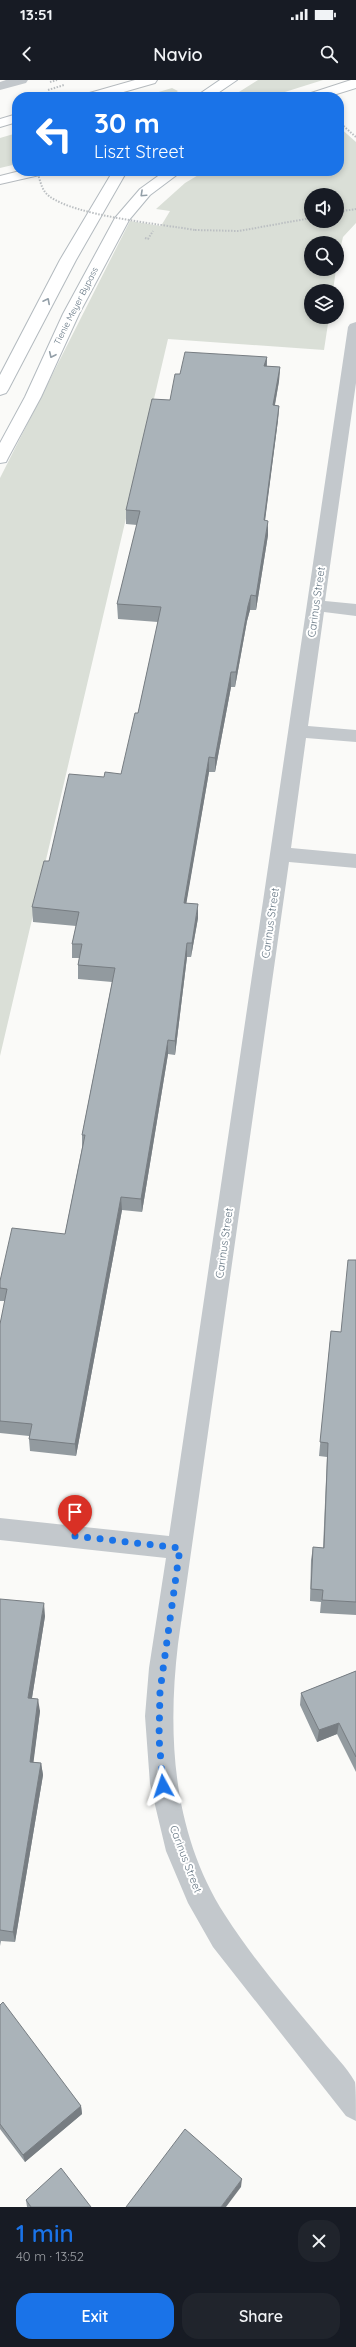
<!DOCTYPE html>
<meta charset="utf-8">
<style>
:root{--surface:#171b24;--page:#20242c;--text:#f1f3f6;--muted:#9ea1a6;--accent:#1a73e8}
body{margin:0;font-family:Quicksand,sans-serif;background:var(--page);color:var(--text);height:100vh;display:flex;flex-direction:column;font-size:15px;white-space:nowrap}
*{box-sizing:border-box;margin:0}
p{font-size:13px;color:var(--muted)}
.icon{flex:none;width:22px;height:22px;fill:none;stroke:currentColor;stroke-width:2;stroke-linecap:round;stroke-linejoin:round}
.map{position:relative;height:2127px;overflow:hidden}
.drawer{display:flex;flex-direction:column;background:var(--surface);flex:1}
.drawer>*{flex:none}
.hud{position:absolute;left:12px;top:12px;width:332px;height:84px;border-radius:16px;box-shadow:0 2px 6px #0003;background:#1a73e8;color:#fff;overflow:hidden}
.controls{position:absolute;left:304px;top:108px;display:grid;gap:8px}
.controls a{display:grid;place-items:center;width:40px;height:40px;border-radius:50%;background:var(--surface);box-shadow:0 2px 6px #0003;font-size:20px}
.pin{position:absolute;display:grid;place-items:center;width:34px;height:34px;color:#fff;margin:-41px -17px;border-radius:50% 50% 50% 0;rotate:-45deg;box-shadow:0 0 4px #0007}
.pin .icon{rotate:45deg}
.me{position:absolute;width:44px;margin:-22px;rotate:355deg;stroke-linejoin:round;filter:drop-shadow(0 0 3px #0008)}
.turn{display:flex;align-items:center;gap:14px;height:84px;padding:0 16px;font-size:18px}
.turn .icon{width:52px;height:52px;stroke-width:2.5}
.turn b{display:block;font-size:28px;line-height:34px}
.round{display:grid;place-items:center;flex:none;width:42px;height:42px;border-radius:16px;background:var(--page)}
.overview{display:flex;align-items:center;justify-content:space-between;height:68px;padding:0 16px}
h1{font-size:24px;font-weight:600;line-height:30px;color:var(--accent)}
.primary-button{display:flex;gap:8px;margin-top:auto;padding:8px 16px}
.primary-button a{flex:1;height:46px;border-radius:16px;background:var(--accent);color:#fff;font-size:16px;font-weight:600;line-height:46px;text-align:center}
.primary-button a+a{background:var(--page);color:var(--text)}
.status{display:flex;justify-content:space-between;align-items:center;height:28px;padding:0 20px;background:var(--surface);direction:ltr}
.status svg{height:11px;fill:currentColor}
header{display:flex;justify-content:space-between;align-items:center;height:52px;padding:0 16px;background:var(--surface);font-size:18px;font-weight:600}
.map>svg:first-child{display:block}
.green{fill:#dadfd7;fill-rule:evenodd}
.lines{fill:none;stroke-linecap:round;stroke-linejoin:round}
.secondary-casing{stroke:#b3babf;stroke-width:2}
.primary-casing{stroke:#b5babe;stroke-width:2}
.path{stroke:#bbbfc2;stroke-width:2;stroke-dasharray:1.5 1.5;stroke-linecap:butt}
.street{fill:#c3c8cc;fill-rule:evenodd}
.secondary{fill:#fff;fill-rule:evenodd}
.primary{fill:#fff;fill-rule:evenodd}
.path-bridge{stroke:#bbbfc2;stroke-width:2;stroke-dasharray:1.5 1.5;stroke-linecap:butt}
.wall{fill:#929a9f}
.shaded-wall{fill:#777d82}
.building{fill:#aab3b9;stroke:#777d82}
.oneway{stroke:#939fa8}
.route{stroke:#1a73e8;stroke-width:7;stroke-dasharray:0 12.6}
.labels{text-anchor:middle;stroke-width:4;stroke-linejoin:round;paint-order:stroke}
.far-street-label{font-size:9px;fill:#657683;stroke:#fff}
.street-label{font-size:11px;fill:#657683;stroke:#fff}
</style>
<div class="status"><b>13:51</b><svg viewBox="0 0 49 12"><path d="M0 12V9h3v3zM5 12V6h3v6zM10 12V3h3v9zM15 12V0h3v12zM26 1h20v11H26zM47 4h2v5h-2z"/></svg></div>
<header><svg class="icon" aria-label="back" viewBox="0 0 24 24"><path d="M15 5l-7 7 7 7"/></svg>Navio<svg class="icon" aria-label="search" viewBox="0 0 24 24"><circle cx="10" cy="10" r="6"/><path d="M15 15l6 6"/></svg></header>
<div class="map">
<svg width="356" height="2127" viewBox="0 0 356 2127">
<rect width="100%" height="100%" fill="#fafaf8"/>
<!-- green -->
<path class="green" d="M258 0H323L269 17H231Z
M172 8 178 11 170 17H142Z
M339 47 356 62V143L343 157 337 183V163H311V189H336L333 211H311V237H329L324 270 168 259 0 976V398L130 141 161 146 170 131 156 129 185 103 205 91H339ZM311 115H337V141H311Z
M17 53V84L0 88V58Z"/>
<g class="lines">
<defs>
<path id="secondary" d="M220 0H237L212 17H195Z
M113 91H127L76 180 8 310 6 313 0 315V295L60 180Z
M165 91H182L150 115 129 140 79 234 41 317 8 378 6 382 0 383V363L25 317 63 234 115 138 140 109Z"/>
<path id="primary" d="M135 0H157L155 3 106 17H84L86 14Z
M351 0H356V8L327 17H306L308 14Z
M17 34V42L0 47V39Z
M20 91H46L44 94 0 104V96Z"/>
</defs>
<!-- secondary casing -->
<use href="#secondary" class="secondary-casing"/>
<!-- primary casing -->
<use href="#primary" class="primary-casing"/>
<!-- path -->
<path class="path" d="M50 2 57 0
M48 10 64 5
M339 42 356 57
M337 132 356 129
M195 150 239 151 311 138
M145 158 148 159 153 151"/>
<!-- street -->
<path class="street" d="M6 0H28L26 3 0 10V2Z
M356 242V303L325 521 356 524V536L324 532 308 646 356 650V662L306 658 291 768 356 774V788L289 782 178 1564C167 1657 173 1754 225 1835 253 1879 288 1919 321 1959 332 1973 347 1987 355 2002 356 2008 356 2032 356 2041L346 2036 213 1867 188 1823 166 1771 150 1704 145 1636 149 1588 166 1478 0 1460V1438L169 1456 348 247 350 244Z"/>
<!-- secondary -->
<use href="#secondary" class="secondary"/>
<!-- primary -->
<use href="#primary" class="primary"/>
<!-- path-bridge -->
<path class="path-bridge" d="M37 91C40 99 41 110 49 116 75 136 160 144 195 150"/>
</g>
<!-- wall -->
<path class="wall" d="M267 277V286L280 287 279 301 275 325 279 326 278 340 265 441 268 455 256 530H250L247 541 235 607H231L215 692H209L186 823 198 838 191 877H187L175 975 168 974 142 1132 122 1130 76 1376 30 1371 29 1359V1356L0 1353V1244L5 1221H0V1201L65 1154 82 1068V1055L112 902 78 899V885L79 878H72V864L76 846 33 842 32 827 49 781 104 697 121 694 138 633 158 542 118 539 117 524 137 445 126 444V430L170 320 180 294Z
M356 1180V1535L320 1533 321 1522 310 1521 311 1480 313 1467 323 1468 327 1377 319 1376 331 1251 341 1252Z
M0 1519 45 1536 32 1618 40 1631 33 1682 41 1683 43 1695 15 1862 1 1861 0 1866Z
M356 1591V1692L337 1654 317 1662 300 1625 301 1613Z
M0 1925 81 2026 82 2034 25 2082 0 2049Z
M26 2120 91 2127H27Z"/>
<!-- shaded-wall -->
<path class="shaded-wall" d="M267 277 266 292 264 286Z
M280 287 279 301 272 340 273 325Z
M279 326 278 340 263 455 264 440Z
M268 441V455L256 530V516Z
M251 515 250 530 247 541 235 607 236 592 248 526Z
M231 592V607L215 692V678Z
M209 677V692L184 837V823Z
M198 824V838L191 877 192 863Z
M187 863V877L175 975V961Z
M168 960V974L142 1132 141 1119Z
M121 1117 122 1130 76 1376 75 1364Z
M44 1523 45 1536 30 1630 28 1618Z
M38 1619 40 1631 32 1694 30 1682Z
M339 1643 337 1654 317 1662 319 1650Z
M41 1683 43 1695 15 1862 13 1852Z
M81 2026 82 2034 25 2082 23 2075Z
M242 2099 241 2107 226 2127H221Z"/>
<!-- building -->
<path class="building" d="M185 272 267 277 264 286 280 287 273 325 279 326 264 440 268 441 256 516 251 515 248 526 236 592H231L215 678 209 677 184 823 198 824 192 863H187L175 961 168 960 141 1119 121 1117 75 1364 29 1359 32 1344 0 1341V1244L7 1209 0 1208V1201L12 1148 65 1154 85 1055H82L115 888 78 885 82 864H72L79 832 32 827 44 781H49L69 694 104 697 105 692 121 694 135 633H138L161 527 117 524 140 431 126 430 152 319 170 320 175 294H180Z
M348 1180H356V1522L322 1520 323 1510 311 1509 313 1467 324 1468 328 1363 320 1362 331 1251 341 1252Z
M0 1519 44 1523 28 1618 38 1619 30 1682 41 1683 13 1852 0 1850Z
M356 1591V1677L339 1643 319 1650 301 1613Z
M3 1922 81 2026 23 2075 0 2044V1925Z
M185 2049 242 2099 221 2127H126Z
M61 2088 91 2127H31L26 2120Z"/>
<!-- one-way arrows -->
<defs><path id="oneway-chevron" d="M-2-3.5L2.5 0L-2 3.5" fill="none" stroke-width="1.6" stroke-linecap="round" stroke-linejoin="round"/></defs>
<g class="oneway">
<use href="#oneway-chevron" transform="translate(143 114) rotate(137)"/>
<use href="#oneway-chevron" transform="translate(47 221) rotate(-63)"/>
<use href="#oneway-chevron" transform="translate(52 275) rotate(115)"/>
</g>
<g class="lines">
<!-- route -->
<path class="route" d="M75 1456 180 1468 160 1611 159 1658 163 1706"/>
</g>
<g class="labels">
<!-- far-street labels -->
<g class="far-street-label">
<text transform="translate(76 226) rotate(-63)" y="3">Tienie Meyer Bypass</text>
</g>
<!-- street labels -->
<g class="street-label">
<text transform="translate(316 522) rotate(-82)" y="4">Carinus Street</text>
<text transform="translate(270 843) rotate(-82)" y="4">Carinus Street</text>
<text transform="translate(224 1163) rotate(-82)" y="4">Carinus Street</text>
<text transform="translate(186 1779) rotate(69)" y="4">Carinus Street</text>
</g>
</g>
</svg>
<div class="controls">
<a><svg class="icon" aria-label="sound" viewBox="0 0 24 24"><path d="M4 9h4l5-4v14l-5-4H4zM17 9q2 3 0 6"/></svg></a>
<a><svg class="icon" aria-label="search" viewBox="0 0 24 24"><circle cx="10" cy="10" r="6"/><path d="M15 15l6 6"/></svg></a>
<a><svg class="icon" aria-label="layers" viewBox="0 0 24 24"><path d="M12 4l9 5-9 5-9-5zM3 14l9 5 9-5"/></svg></a>
</div>
<div class="pin" style="left:75px;top:1456px;background:#d93025"><svg class="icon" aria-label="arrive" viewBox="0 0 24 24"><path d="M6 21V4h12l-3 4 3 4H6"/></svg></div>
<svg class="me" style="left:163px;top:1706px" viewBox="-20 -20 40 40"><path d="M0-17L14 15 0 8-14 15z" fill="#1a73e8" stroke="#fff" stroke-width="4"/></svg>
<div class="hud">
<div class="turn"><svg class="icon" aria-label="left" viewBox="0 0 24 24"><path d="M17 20v-9H6M10 6l-5 5 5 5"/></svg><div><b>30 m</b>Liszt Street</div></div>
</div>
</div>
<section class="drawer">
<div class="overview"><div><h1>1 min</h1><p>40 m · 13:52</p></div><a class="round"><svg class="icon" aria-label="close" viewBox="0 0 24 24"><path d="M6 6l12 12M18 6L6 18"/></svg></a></div>
<div class="primary-button"><a>Exit</a><a>Share</a></div>
</section>
